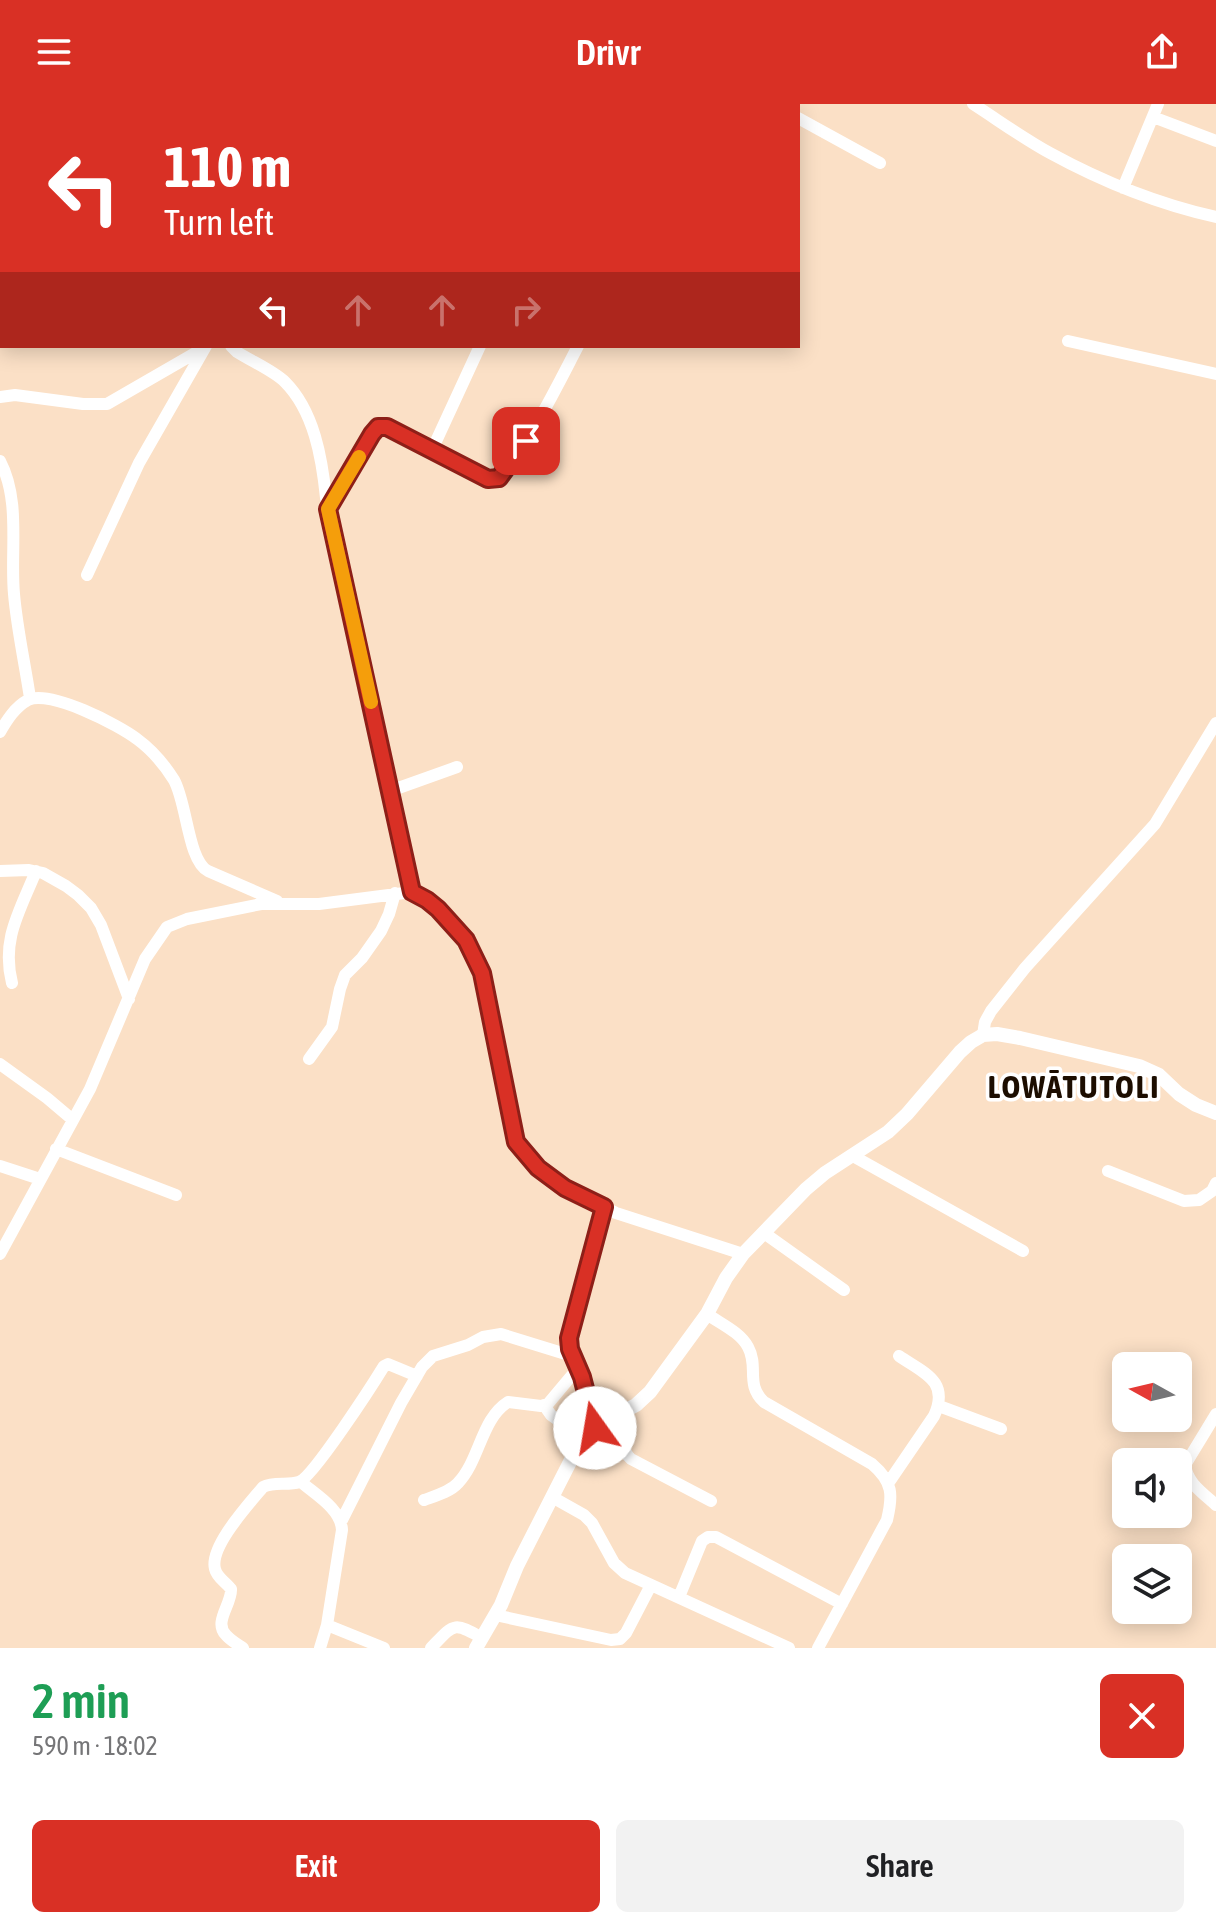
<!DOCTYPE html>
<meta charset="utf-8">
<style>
:root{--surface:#fff;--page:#f2f2f2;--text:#202124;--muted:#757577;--accent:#d93025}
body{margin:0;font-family:"Asap Condensed",sans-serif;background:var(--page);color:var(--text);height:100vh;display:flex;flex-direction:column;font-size:30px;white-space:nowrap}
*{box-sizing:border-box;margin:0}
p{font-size:26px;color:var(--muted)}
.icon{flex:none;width:44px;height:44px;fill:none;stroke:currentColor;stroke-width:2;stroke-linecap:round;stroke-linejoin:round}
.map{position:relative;height:1544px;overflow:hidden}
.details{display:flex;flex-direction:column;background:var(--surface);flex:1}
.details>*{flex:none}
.guide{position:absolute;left:0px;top:0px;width:800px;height:244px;box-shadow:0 4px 20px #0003;background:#d93025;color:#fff;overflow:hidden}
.needle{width:52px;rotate:278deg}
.buttons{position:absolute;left:1112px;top:1248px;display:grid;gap:16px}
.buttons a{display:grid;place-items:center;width:80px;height:80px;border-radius:12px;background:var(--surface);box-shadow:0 4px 20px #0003;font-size:40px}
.pin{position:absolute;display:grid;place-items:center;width:68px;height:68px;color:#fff;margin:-34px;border-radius:16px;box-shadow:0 4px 12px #0006}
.me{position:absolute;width:88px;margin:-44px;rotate:347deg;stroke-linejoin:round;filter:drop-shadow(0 0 6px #0008)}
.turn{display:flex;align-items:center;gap:28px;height:168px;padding:0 32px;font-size:36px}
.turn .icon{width:104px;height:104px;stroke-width:2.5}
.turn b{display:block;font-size:56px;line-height:68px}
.lanes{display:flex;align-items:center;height:76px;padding:0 32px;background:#0003;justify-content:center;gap:40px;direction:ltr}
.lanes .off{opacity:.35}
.round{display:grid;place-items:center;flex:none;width:84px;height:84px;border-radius:12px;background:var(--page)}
.headline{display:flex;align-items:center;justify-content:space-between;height:136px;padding:0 32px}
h1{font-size:48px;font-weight:600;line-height:60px;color:#1e9e55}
.primary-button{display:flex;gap:16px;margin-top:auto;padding:16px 32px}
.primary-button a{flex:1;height:92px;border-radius:12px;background:var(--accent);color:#fff;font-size:32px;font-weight:600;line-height:92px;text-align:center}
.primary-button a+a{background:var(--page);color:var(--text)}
header{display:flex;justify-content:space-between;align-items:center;height:104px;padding:0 32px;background:var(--accent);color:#fff;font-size:36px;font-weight:600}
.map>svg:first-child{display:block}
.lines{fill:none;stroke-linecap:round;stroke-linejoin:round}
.minor{stroke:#fff;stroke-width:12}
.tertiary{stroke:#fff;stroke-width:14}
.route-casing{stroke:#8d1f18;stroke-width:20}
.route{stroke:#d93025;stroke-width:14}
.slow{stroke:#f59e0b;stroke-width:14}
.labels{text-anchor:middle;stroke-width:7;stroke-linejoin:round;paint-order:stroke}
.district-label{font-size:32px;font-weight:bold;letter-spacing:2px;fill:#1c0d00;stroke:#fff}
</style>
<header><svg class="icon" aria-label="menu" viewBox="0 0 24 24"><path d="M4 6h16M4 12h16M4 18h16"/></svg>Drivr<svg class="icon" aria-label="share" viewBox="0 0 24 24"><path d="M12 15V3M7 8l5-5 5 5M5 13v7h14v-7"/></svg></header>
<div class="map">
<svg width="1216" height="1544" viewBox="0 0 1216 1544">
<rect width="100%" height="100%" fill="#fbe0c6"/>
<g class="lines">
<!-- minor -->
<path class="minor" d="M401 0 404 2
M585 0 588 2
M773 0 777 2
M973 0C998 16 1024 35 1050 49 1103 78 1158 100 1216 113
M216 2V0
M1153 13 1216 37
M798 14 880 59
M1123 84 1158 0
M1068 237 1216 270
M231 242 237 248C251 257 274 267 285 278 314 307 322 354 326 394L412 788
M0 293 15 291 83 300H107L204 244
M432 346 480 242
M0 357C21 397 10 447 14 490 17 525 25 560 30 594
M328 405 372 330 378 323H387L488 375 499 374C532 334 554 288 578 242
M87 471 139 359 206 242
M0 628C7 616 15 603 28 596 49 585 119 621 137 635 152 646 164 660 174 676 187 699 188 757 208 767L277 797
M390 687 457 663
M0 767 29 766 43 769 66 782 78 791 91 804 101 821 129 895
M12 879C1 835 20 807 36 767
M983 931 985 918 991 907 1025 864 1155 720 1216 619
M309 955 332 923 340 885 345 871 362 854 381 827 389 810 395 789
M0 960 47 994 73 1016
M56 1045 176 1091
M853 1052 1023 1147
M0 1062 40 1075
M1108 1067 1184 1097 1199 1096 1212 1087 1216 1079
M764 1129 844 1186
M0 1150 90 985 145 855 167 823 187 815 261 800H319L412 788 427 796 438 805 466 836 482 869 516 1038 538 1064 565 1084 616 1109 743 1150
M707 1210C721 1220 740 1228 748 1243 759 1263 745 1280 764 1298L872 1360C893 1378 893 1391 887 1416L818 1544
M544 1301 551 1311 585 1335
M939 1302 1001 1325
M628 1307C625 1323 617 1343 631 1355L711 1397
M1216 1310 1185 1361C1187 1379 1203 1389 1216 1401
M595 1324 582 1273 570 1245 569 1234 604 1103
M301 1378C316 1391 341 1405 342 1426L327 1521
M889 1378 934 1312C950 1277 924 1269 899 1252
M552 1393 584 1411 592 1419 614 1459 625 1469 789 1544
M424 1396C435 1392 450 1388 458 1379 480 1356 481 1315 508 1298L541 1302 547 1301 578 1264
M342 1416 401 1299 422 1263 433 1252 468 1241 483 1233 501 1230 572 1252
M679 1493 702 1437 708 1433H716L842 1500
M495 1511 611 1536 620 1535 626 1529 651 1481
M243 1544C237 1540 230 1536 226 1531 213 1518 232 1500 231 1485 226 1478 217 1474 215 1465 209 1443 249 1400 263 1383 274 1377 288 1382 299 1378 313 1373 373 1280 384 1262L388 1260 417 1272
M320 1544 327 1521 384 1544
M431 1544C454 1520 453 1517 482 1534"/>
<!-- tertiary -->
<path class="tertiary" d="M476 1544 501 1501 517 1462 572 1354 585 1335 595 1324 609 1315 636 1301 650 1288 707 1210 726 1174 743 1150 806 1085 825 1069 888 1028 907 1010 960 948 971 938 983 931 997 930 1020 934 1139 962 1159 971 1179 990 1196 1001 1216 1009"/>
</g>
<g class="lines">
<defs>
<path id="route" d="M526 337 499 374 488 375 387 323H378L372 330 328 405 412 788 427 796 438 805 466 836 482 869 516 1038 538 1064 565 1084 604 1103 569 1234 570 1245 582 1273 595 1324"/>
</defs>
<!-- route casing -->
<use href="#route" class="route-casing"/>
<!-- route -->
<use href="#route" class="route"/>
<!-- slow -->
<path class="slow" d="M359 353 328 405 371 598"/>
</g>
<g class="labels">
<!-- district labels -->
<g class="district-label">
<text x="1074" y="994">LOWĀTUTOLI</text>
</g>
</g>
</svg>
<div class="buttons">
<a><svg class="needle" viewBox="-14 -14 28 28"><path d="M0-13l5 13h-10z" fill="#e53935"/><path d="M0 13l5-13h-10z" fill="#757577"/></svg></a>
<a><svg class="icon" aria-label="sound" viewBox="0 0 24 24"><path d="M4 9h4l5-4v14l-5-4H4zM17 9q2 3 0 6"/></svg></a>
<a><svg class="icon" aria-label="layers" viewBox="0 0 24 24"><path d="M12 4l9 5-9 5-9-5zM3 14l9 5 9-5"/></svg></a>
</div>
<div class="pin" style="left:526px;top:337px;background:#d93025"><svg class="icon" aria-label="arrive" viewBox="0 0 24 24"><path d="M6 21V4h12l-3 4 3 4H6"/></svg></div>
<svg class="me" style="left:595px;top:1324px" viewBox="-20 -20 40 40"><circle r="19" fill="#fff"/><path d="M0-13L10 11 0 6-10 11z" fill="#d93025"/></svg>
<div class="guide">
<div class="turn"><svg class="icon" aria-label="left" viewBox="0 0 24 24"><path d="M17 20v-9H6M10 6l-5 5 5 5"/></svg><div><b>110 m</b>Turn left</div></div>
<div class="lanes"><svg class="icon" aria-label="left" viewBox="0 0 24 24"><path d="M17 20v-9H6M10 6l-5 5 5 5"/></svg><svg class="icon off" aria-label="ahead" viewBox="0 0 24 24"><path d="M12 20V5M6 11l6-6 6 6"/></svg><svg class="icon off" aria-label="ahead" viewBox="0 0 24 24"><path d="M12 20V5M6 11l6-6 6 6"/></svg><svg class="icon off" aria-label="right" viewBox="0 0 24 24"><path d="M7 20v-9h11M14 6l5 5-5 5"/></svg></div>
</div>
</div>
<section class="details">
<div class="headline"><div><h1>2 min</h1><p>590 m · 18:02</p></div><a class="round" style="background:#d93025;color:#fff"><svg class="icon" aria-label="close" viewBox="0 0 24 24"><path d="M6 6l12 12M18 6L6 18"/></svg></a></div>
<div class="primary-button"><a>Exit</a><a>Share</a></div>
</section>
